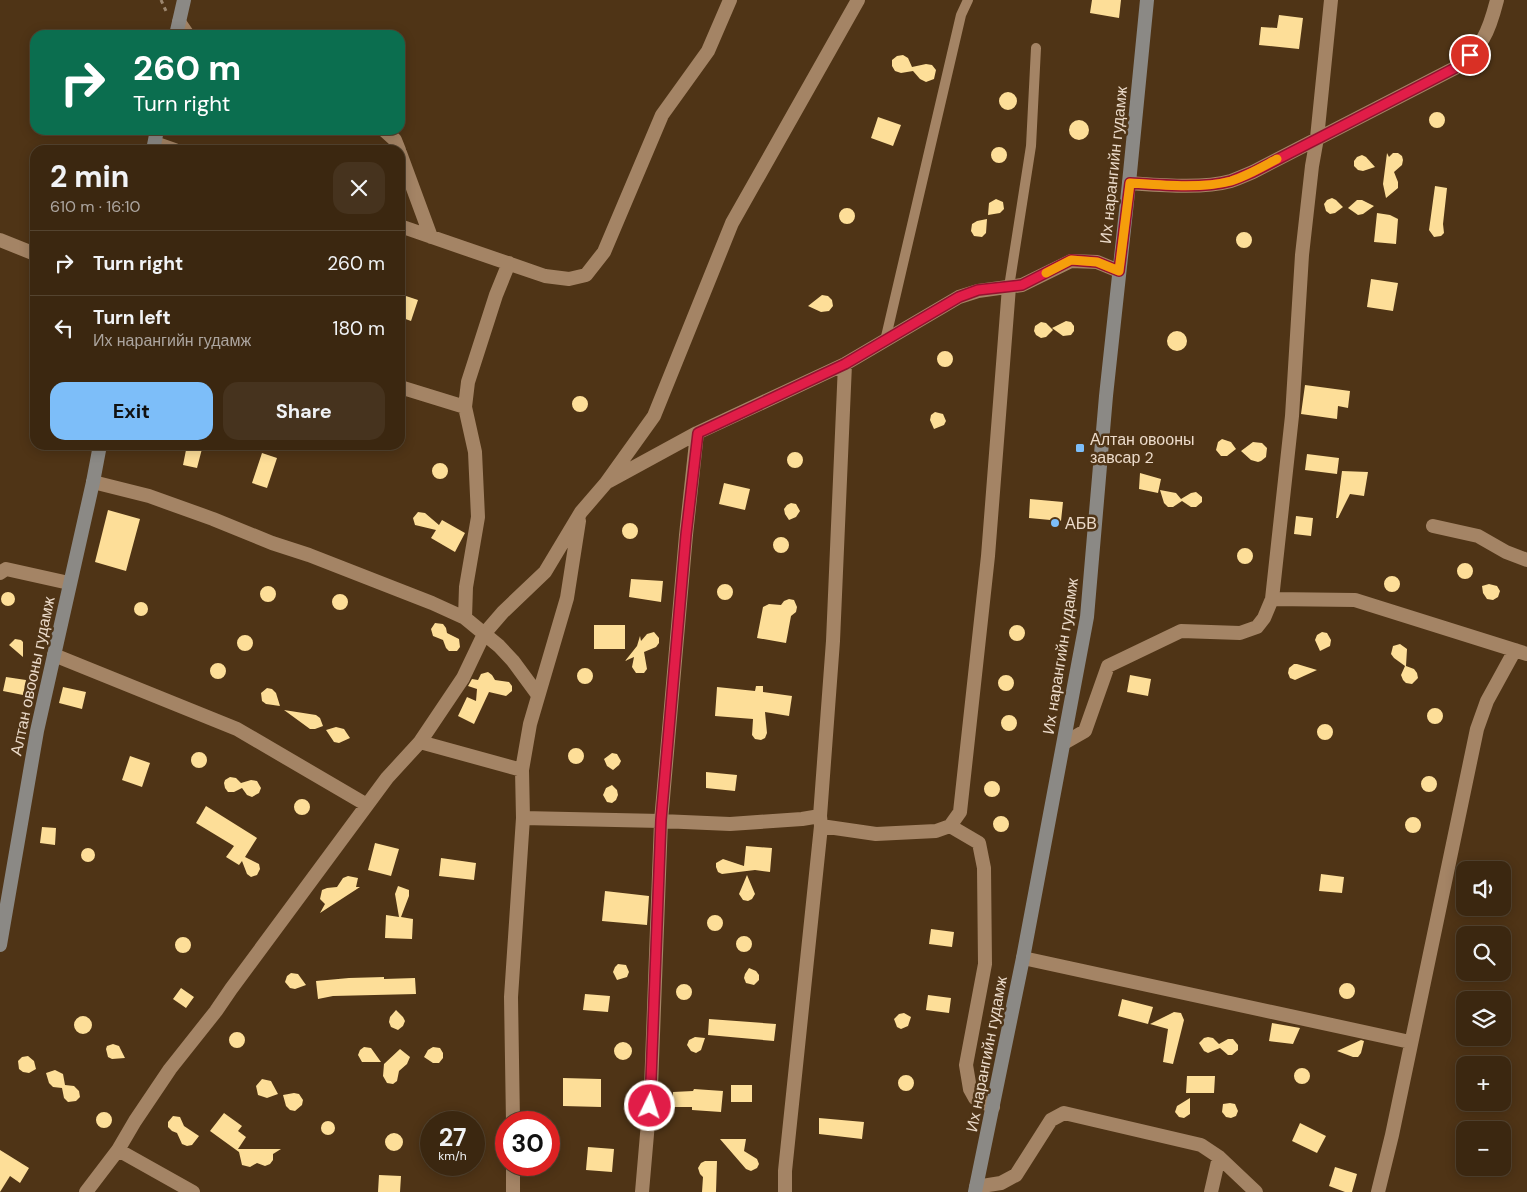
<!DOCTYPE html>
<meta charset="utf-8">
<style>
:root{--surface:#3b2710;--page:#46331e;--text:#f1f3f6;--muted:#aca59f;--line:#544430;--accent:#7dbef9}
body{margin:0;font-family:"DM Sans",sans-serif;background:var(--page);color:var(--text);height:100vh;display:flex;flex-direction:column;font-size:19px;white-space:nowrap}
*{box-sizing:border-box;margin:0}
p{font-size:16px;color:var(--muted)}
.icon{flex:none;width:28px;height:28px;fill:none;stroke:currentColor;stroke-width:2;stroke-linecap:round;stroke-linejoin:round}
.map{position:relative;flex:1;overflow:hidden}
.details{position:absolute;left:30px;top:145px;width:375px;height:305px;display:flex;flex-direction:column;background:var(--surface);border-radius:15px;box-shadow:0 2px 12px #0003,0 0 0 1px var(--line)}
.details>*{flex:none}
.banner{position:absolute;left:30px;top:30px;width:375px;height:105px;border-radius:15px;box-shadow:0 2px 12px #0003,0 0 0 1px var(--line);background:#0b6e4f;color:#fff;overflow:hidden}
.fabs{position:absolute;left:1456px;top:861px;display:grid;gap:10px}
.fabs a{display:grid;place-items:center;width:55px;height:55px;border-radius:10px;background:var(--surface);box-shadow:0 2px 12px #0003,0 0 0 1px var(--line);font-size:25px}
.speed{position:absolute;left:420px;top:1111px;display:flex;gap:10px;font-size:25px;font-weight:700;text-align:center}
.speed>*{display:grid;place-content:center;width:65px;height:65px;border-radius:50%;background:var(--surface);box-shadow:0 2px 12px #0003,0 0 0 1px var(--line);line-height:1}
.speed small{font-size:12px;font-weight:400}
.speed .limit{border:8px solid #d22;background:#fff;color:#111}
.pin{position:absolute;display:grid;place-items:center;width:42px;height:42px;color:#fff;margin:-21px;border:2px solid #fff;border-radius:50%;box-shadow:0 1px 5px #0007}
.me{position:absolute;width:55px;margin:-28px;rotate:4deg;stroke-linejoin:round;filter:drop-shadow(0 0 4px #0008)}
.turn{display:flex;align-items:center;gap:18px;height:105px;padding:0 20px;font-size:22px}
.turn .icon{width:65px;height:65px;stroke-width:2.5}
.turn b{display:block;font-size:35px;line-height:42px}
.round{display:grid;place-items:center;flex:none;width:52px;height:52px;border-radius:15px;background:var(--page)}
.headline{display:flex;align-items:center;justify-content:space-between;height:85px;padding:0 20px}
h1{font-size:30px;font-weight:700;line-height:38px}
.action{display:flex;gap:10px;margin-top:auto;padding:10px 20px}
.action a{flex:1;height:58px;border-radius:15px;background:var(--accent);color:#111;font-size:20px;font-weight:700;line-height:58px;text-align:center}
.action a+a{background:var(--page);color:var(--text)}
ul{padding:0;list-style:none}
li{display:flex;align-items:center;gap:15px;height:65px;padding:0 20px;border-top:1px solid var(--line)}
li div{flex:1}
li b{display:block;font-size:19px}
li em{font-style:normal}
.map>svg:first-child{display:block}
.building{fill:#fdde98}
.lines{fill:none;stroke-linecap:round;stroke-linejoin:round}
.path{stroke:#9c866e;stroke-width:3;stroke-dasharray:4 4;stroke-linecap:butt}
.service{stroke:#a48465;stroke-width:10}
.minor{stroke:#a48465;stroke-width:14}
.secondary{stroke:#8b8985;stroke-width:14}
.route-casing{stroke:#92132f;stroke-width:12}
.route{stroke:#e11d48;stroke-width:9}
.slow{stroke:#f59e0b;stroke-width:9}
.poi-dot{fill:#7dbef9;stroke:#4f3416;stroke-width:2}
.labels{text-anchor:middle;stroke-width:5;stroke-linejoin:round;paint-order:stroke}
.street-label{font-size:16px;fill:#ebdac9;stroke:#4f3416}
.poi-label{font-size:16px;fill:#ebdac9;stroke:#4f3416;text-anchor:start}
</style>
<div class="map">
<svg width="1527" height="1192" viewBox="0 0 1527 1192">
<rect width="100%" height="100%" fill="#4f3416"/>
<!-- building -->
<path class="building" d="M1092 0H1121L1119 18 1090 13Z
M1279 15 1303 18 1299 49 1259 45 1261 27 1277 28Z
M903 55 908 58 912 67 926 64 932 65 936 70 934 79 926 82 920 79 913 71 901 73 895 71 892 66V60L897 56Z
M999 101a9 9 0 1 1 18 0a9 9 0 1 1-18 0Z
M1429 120a8 8 0 1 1 16 0a8 8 0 1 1-16 0Z
M878 117 901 125 893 146 871 138Z
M1069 130a10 10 0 1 1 20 0a10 10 0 1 1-20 0Z
M991 155a8 8 0 1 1 16 0a8 8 0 1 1-16 0Z
M1387 153 1389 157 1393 153H1398L1402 156 1403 160 1402 165 1394 172 1398 182V188L1386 198 1383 184Z
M1362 155 1366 157 1375 167 1363 171 1358 170 1354 166V161L1357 157Z
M1435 186 1447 188 1443 224 1444 233 1441 236 1434 237 1429 230Z
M1332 198 1336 200 1343 207 1335 213 1330 214 1326 211 1324 204 1327 200Z
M996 199 1003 202 1004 209 1000 213 988 215 989 203Z
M1357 200H1362L1374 206 1363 214 1358 215 1348 208Z
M839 216a8 8 0 1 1 16 0a8 8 0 1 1-16 0Z
M1377 213 1390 215 1398 219 1396 244 1374 242Z
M987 219 986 233 982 237 974 236 971 231 972 224 977 221Z
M1236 240a8 8 0 1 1 16 0a8 8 0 1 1-16 0Z
M1371 279 1398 283 1393 311 1367 307Z
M400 294 418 300 411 321 400 317Z
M822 295 828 296 832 300 833 306 829 311 821 312 808 306Z
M1066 321 1071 322 1074 326V331L1071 335 1063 336 1052 328Z
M1041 322 1046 323 1053 330 1046 337 1041 338 1036 335 1034 331 1035 326Z
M1167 341a10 10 0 1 1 20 0a10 10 0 1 1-20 0Z
M937 359a8 8 0 1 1 16 0a8 8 0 1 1-16 0Z
M1305 385 1350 391 1348 408 1338 406 1337 419 1301 414Z
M572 404a8 8 0 1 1 16 0a8 8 0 1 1-16 0Z
M935 412 943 414 946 421 944 425 934 429 930 420 931 415Z
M1222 439 1231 442 1236 449 1227 456H1221L1216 450 1218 442Z
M1253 442 1262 443 1267 448 1266 457 1261 461 1258 462 1251 460 1241 451Z
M187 445H203L197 468 183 465Z
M787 460a8 8 0 1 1 16 0a8 8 0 1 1-16 0Z
M262 453 277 458 267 488 252 483Z
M1307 454 1339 458 1337 474 1305 470Z
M432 471a8 8 0 1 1 16 0a8 8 0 1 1-16 0Z
M1342 471 1368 472 1364 496 1350 494 1338 518H1336Z
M1140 473 1161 479 1158 493 1139 489Z
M724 483 750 489 745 510 719 504Z
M1160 490 1176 493 1181 499 1191 493 1196 492 1202 497V502L1196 507H1191L1182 501 1173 507H1168L1164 503Z
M1030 499 1063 502 1061 521 1029 518Z
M791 503 796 504 800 511 796 517 789 520 785 514 784 509 787 505Z
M108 510 140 519 126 571 95 562Z
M418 512 425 513 439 525 442 520 465 533 455 552 431 538 436 530 415 525 413 518Z
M1296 516 1313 518 1311 536 1294 534Z
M622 531a8 8 0 1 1 16 0a8 8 0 1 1-16 0Z
M773 545a8 8 0 1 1 16 0a8 8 0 1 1-16 0Z
M1237 556a8 8 0 1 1 16 0a8 8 0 1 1-16 0Z
M1457 571a8 8 0 1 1 16 0a8 8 0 1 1-16 0Z
M1384 584a8 8 0 1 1 16 0a8 8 0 1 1-16 0Z
M631 579 663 581 661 602 629 597Z
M1489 584 1497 586 1500 591 1498 597 1493 600 1487 599 1483 593 1482 586Z
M717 592a8 8 0 1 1 16 0a8 8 0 1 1-16 0Z
M260 594a8 8 0 1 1 16 0a8 8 0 1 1-16 0Z
M1 599a7 7 0 1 1 14 0a7 7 0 1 1-14 0Z
M332 602a8 8 0 1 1 16 0a8 8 0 1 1-16 0Z
M789 599 794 600 797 607 796 612 791 616 786 643 757 638 763 607 769 604 781 605 784 601Z
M134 609a7 7 0 1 1 14 0a7 7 0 1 1-14 0Z
M435 623 443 624 446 628 447 633 459 639 460 647 457 651H449L446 648 443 640 433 636 431 629Z
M594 625H625V649H594Z
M1009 633a8 8 0 1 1 16 0a8 8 0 1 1-16 0Z
M654 632 659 638V643L656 647 644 652 647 669 644 673H636L632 667 634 657 625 661 637 646 640 636 641 641 647 634Z
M1322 632 1327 633 1331 640 1330 646 1320 651 1315 640 1317 635Z
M237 643a8 8 0 1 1 16 0a8 8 0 1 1-16 0Z
M15 639 21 640 23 642V657L9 645Z
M1400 644 1407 649 1406 666 1414 669 1417 673 1418 678 1412 684 1406 683 1403 680 1401 675 1405 666 1394 658 1391 654 1393 646Z
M210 671a8 8 0 1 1 16 0a8 8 0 1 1-16 0Z
M1294 664H1297L1317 670 1295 680 1290 678 1288 673 1289 668Z
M577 676a8 8 0 1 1 16 0a8 8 0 1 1-16 0Z
M488 672 492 675 495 680 509 682 512 686V691L506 696 489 692 474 724 458 716 467 697 476 701 477 689 468 686 472 679 478 680 481 674Z
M1130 675 1151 679 1148 696 1127 692Z
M998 683a8 8 0 1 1 16 0a8 8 0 1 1-16 0Z
M6 677 26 680 23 695 3 691Z
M756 686H763V692L792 696 789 716 765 712 767 733 765 738 761 740 755 739 752 735 753 719 715 716 717 687 755 691Z
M63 687 86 692 82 709 59 703Z
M267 688 272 689 276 693 280 706 266 704 262 701 261 693Z
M1427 716a8 8 0 1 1 16 0a8 8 0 1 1-16 0Z
M284 710 316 715 320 718 323 726 315 729H310Z
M1001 723a8 8 0 1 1 16 0a8 8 0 1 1-16 0Z
M1317 732a8 8 0 1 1 16 0a8 8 0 1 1-16 0Z
M336 727 344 729 350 738 339 743 334 742 326 730Z
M568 756a8 8 0 1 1 16 0a8 8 0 1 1-16 0Z
M191 760a8 8 0 1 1 16 0a8 8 0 1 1-16 0Z
M612 753 617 754 621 761 619 765 613 770 607 766 604 759Z
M130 756 150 763 142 787 122 780Z
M706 772 737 775 735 791 706 788Z
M1421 784a8 8 0 1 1 16 0a8 8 0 1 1-16 0Z
M230 777 236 778 241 783 251 780 257 781 261 788 259 793 252 797 247 795 242 788 234 792H228L225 788 224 783 225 780Z
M984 789a8 8 0 1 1 16 0a8 8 0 1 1-16 0Z
M612 785 617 790 618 795 616 800 612 803 607 802 603 795 606 788Z
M294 807a8 8 0 1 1 16 0a8 8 0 1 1-16 0Z
M206 806 257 838 245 857 259 864 260 869 257 875 251 877 247 874 242 861 239 865 226 857 234 846 196 823Z
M993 824a8 8 0 1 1 16 0a8 8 0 1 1-16 0Z
M1405 825a8 8 0 1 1 16 0a8 8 0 1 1-16 0Z
M42 827 56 828 55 845 40 843Z
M375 843 399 849 391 876 368 870Z
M746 846 772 848 770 872 755 870 722 874 718 872 716 867V863L723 859 744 866Z
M81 855a7 7 0 1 1 14 0a7 7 0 1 1-14 0Z
M441 858 476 863 474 880 439 876Z
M1321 874 1344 877 1342 893 1319 891Z
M747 875 755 894 752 899 748 901 743 900 739 894Z
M348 876 358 878 356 887H360L320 913 325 904 320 899 322 890 327 888 337 887 343 878Z
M398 886 409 890V896L401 917 413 919 412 939 385 938 386 915 399 917 395 894Z
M605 891 649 896 647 925 602 921Z
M707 923a8 8 0 1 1 16 0a8 8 0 1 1-16 0Z
M931 929 954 932 952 947 929 944Z
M736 944a8 8 0 1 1 16 0a8 8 0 1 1-16 0Z
M175 945a8 8 0 1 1 16 0a8 8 0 1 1-16 0Z
M618 964 626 965 629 972 627 977 617 980 613 972 615 967Z
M749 968 756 971 759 975V980L754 985 746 983 744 978 745 974Z
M291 973 298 974 306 985 295 989 290 988 285 982 287 976Z
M384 977V979L415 978 416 994 333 996 318 999 316 981 349 978Z
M1339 991a8 8 0 1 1 16 0a8 8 0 1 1-16 0Z
M676 992a8 8 0 1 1 16 0a8 8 0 1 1-16 0Z
M181 988 194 997 186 1008 173 999Z
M585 994 610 996 608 1012 583 1010Z
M928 995 951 998 949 1013 926 1010Z
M1122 999 1153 1007 1148 1024 1118 1016Z
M396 1010 403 1017 405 1021 403 1026 398 1030 391 1027 389 1022 390 1017Z
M1174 1012 1181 1013 1184 1020 1173 1064 1163 1062 1168 1029 1150 1024Z
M904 1013 911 1017 908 1026 901 1029 897 1027 894 1019 899 1014Z
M74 1025a9 9 0 1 1 18 0a9 9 0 1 1-18 0Z
M709 1019 776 1024 774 1041 708 1035Z
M1272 1023 1300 1028 1293 1044 1269 1041Z
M229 1040a8 8 0 1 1 16 0a8 8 0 1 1-16 0Z
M695 1037 705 1038 701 1050 696 1053 691 1051 687 1045 689 1040Z
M1208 1037 1213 1038 1219 1044 1228 1039H1233L1238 1045V1050L1232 1055H1228L1220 1048 1208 1053 1204 1051 1199 1043 1204 1038Z
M1361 1040 1364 1041 1361 1053 1358 1057H1353L1337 1051Z
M614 1051a9 9 0 1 1 18 0a9 9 0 1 1-18 0Z
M113 1044 119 1046 125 1058 112 1059 108 1057 106 1049 107 1046Z
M364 1047 371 1048 381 1062H362L358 1055 360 1050Z
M433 1047 440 1048 443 1053V1058L439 1063H433L424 1057 428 1050Z
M400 1049 410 1057 407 1064 399 1071 397 1081 393 1084 387 1083 383 1076 384 1064Z
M28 1056 34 1061 36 1069 29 1073 23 1072 19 1069 18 1061 22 1057Z
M1294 1076a8 8 0 1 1 16 0a8 8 0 1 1-16 0Z
M55 1070 63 1074 65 1085 74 1086 79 1091 80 1097 76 1101 68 1102 64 1098 62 1088 53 1087 49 1083 46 1073Z
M898 1083a8 8 0 1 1 16 0a8 8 0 1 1-16 0Z
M1187 1076H1215L1214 1093H1186Z
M563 1078 601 1079V1107L563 1106Z
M262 1079 271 1081 278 1094 267 1098 258 1095 256 1086Z
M731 1085H752V1102H731Z
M694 1089 723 1091 721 1112 692 1110V1107H673V1092L693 1091Z
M294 1093 299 1094 303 1100 302 1105 295 1111 290 1110 286 1106 283 1095Z
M1190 1098V1114L1184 1118 1179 1117 1175 1112 1177 1106Z
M1230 1103 1235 1104 1238 1111 1236 1116 1231 1118 1226 1117 1222 1112 1223 1104Z
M96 1120a8 8 0 1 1 16 0a8 8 0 1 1-16 0Z
M224 1113 242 1126 238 1131 246 1137 238 1149H281L273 1154V1160L270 1164 265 1166 257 1163 250 1167 242 1165 239 1152 210 1131Z
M173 1116 180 1117 184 1126 199 1136 192 1145 187 1146 182 1144 177 1133 172 1131 168 1127V1122Z
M819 1118 864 1122 862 1139 819 1134Z
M321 1128a7 7 0 1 1 14 0a7 7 0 1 1-14 0Z
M1300 1123 1326 1136 1317 1153 1292 1141Z
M385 1142a9 9 0 1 1 18 0a9 9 0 1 1-18 0Z
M720 1139H746L744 1151 757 1159 759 1164 757 1168 751 1171 746 1169Z
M588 1147 614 1149 612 1172 586 1170Z
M0 1150 29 1168 20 1183 10 1176 0 1192Z
M705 1161H717L716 1192H702L703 1177 700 1174 698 1168 701 1163Z
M1335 1167 1357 1174 1352 1192H1345L1329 1186Z
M379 1175 401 1176 400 1192H378Z"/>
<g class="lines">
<!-- path -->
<path class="path" d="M161 0 166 11"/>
<!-- service -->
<path class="service" d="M1009 287 1031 146 1036 48
M885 341 961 15 968 0"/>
<!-- minor -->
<path class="minor" d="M179 22 188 35
M384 130 395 140 399 150
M155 143 175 150
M400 153 431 237
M1129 183C1160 185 1202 189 1231 181 1239 178 1246 175 1253 172L1455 68C1483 45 1488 35 1497 0
M400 226 545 276 569 279 586 275 604 252 662 115 708 51 730 0
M0 240 35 254
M400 387 465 407
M609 481 697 433 845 364 959 297 978 291 1022 285 1071 261 1097 262 1119 271
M93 482 149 496 213 519 272 543 309 555 432 603 465 618 499 646 513 661 538 695
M1433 526 1478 536 1506 552 1527 560
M0 573 6 569 69 583
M1272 599 1355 600 1527 654
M465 618 466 587 478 517 475 452 465 407 468 382 496 295 509 263
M54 655 237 729 367 805
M420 742 522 770
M1064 743 1085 731 1108 666 1181 631 1240 633 1257 627 1264 618 1272 599 1292 416 1302 255 1312 166 1317 138 1331 0
M820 816 833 641 845 364
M523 818 661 821 730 824 802 819 820 816 821 826 785 1171V1192
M821 826 876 834 936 831 950 826 960 812 988 556 1009 287
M950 826 979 843 984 868 985 964 966 1065 970 1089 975 1098 993 1107
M1023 958 1410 1042
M513 1122 511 997 523 818 522 770 530 724 567 598 579 521
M118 1150 193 1192
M976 1187 1001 1183 1016 1175 1051 1120 1064 1113 1201 1145 1219 1157 1256 1192
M86 1192 118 1150 135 1121 170 1069 216 1011 231 989 387 778 420 742 463 678 484 634 503 612 545 572 581 512 606 483 654 416 732 223 858 0
M513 1192V1165
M642 1192 651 1088 661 821 686 535 697 433
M1211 1192 1219 1157
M1378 1192 1392 1135 1477 729 1487 701 1515 650"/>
<!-- secondary -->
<path class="secondary" d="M176 35 184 0
M153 150 157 130
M0 945 37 731 93 482 100 445
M975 1192 1023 958 1087 617 1106 396 1129 183 1147 0"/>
</g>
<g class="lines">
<defs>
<path id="route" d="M650 1106 661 820 686 535 698 433 845 364 959 297 978 290 1022 285 1071 260 1097 262 1119 271 1130 183C1160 185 1202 189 1231 181 1239 178 1246 175 1253 172L1455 68 1470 55"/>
</defs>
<!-- route casing -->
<use href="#route" class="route-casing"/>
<!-- route -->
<use href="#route" class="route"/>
<!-- slow -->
<path class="slow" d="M1046 273 1071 260 1097 262 1119 271 1130 183C1160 185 1202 189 1231 181 1247 176 1262 167 1277 159"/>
</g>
<!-- markers -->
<g class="poi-dot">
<rect x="1075" y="443" width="10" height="10" rx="2.5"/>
<circle cx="1055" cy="523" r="5"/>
</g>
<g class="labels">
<!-- street labels -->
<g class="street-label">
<text transform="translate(1113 165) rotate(-84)" y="6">Их нарангийн гудамж</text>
<text transform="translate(1060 656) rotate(-81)" y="6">Их нарангийн гудамж</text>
<text transform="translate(32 676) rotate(-78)" y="6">Алтан овооны гудамж</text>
<text transform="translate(986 1054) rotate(-79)" y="6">Их нарангийн гудамж</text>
</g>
<!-- poi labels -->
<g class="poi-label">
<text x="1090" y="445">Алтан овооны<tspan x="1090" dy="18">завсар 2</tspan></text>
<text x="1065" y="529">АБВ</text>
</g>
</g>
</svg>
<div class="fabs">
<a><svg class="icon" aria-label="sound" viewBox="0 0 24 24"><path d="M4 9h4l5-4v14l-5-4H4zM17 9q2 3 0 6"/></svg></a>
<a><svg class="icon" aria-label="search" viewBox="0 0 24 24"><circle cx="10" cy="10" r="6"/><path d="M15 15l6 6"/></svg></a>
<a><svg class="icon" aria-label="layers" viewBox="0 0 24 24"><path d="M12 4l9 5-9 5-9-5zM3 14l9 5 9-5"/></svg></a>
<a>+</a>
<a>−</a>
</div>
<div class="speed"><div>27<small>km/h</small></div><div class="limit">30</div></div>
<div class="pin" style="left:1470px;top:55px;background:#d93025"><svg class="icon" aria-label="arrive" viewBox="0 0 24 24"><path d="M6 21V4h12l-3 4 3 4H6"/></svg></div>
<svg class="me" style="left:650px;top:1106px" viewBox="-20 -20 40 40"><circle r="17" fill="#e11d48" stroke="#fff" stroke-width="3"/><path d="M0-11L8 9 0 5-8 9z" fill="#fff"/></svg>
<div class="banner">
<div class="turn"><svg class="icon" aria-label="right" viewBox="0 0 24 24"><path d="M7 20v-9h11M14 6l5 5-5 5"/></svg><div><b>260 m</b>Turn right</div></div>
</div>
<section class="details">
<div class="headline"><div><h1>2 min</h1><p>610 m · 16:10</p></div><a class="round"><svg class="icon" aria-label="close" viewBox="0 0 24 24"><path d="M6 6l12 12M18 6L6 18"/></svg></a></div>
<ul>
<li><svg class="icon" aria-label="right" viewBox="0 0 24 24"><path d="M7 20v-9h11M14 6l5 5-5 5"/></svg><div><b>Turn right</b></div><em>260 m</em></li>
<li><svg class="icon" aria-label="left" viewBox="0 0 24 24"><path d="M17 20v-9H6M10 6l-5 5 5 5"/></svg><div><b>Turn left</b><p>Их нарангийн гудамж</p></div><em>180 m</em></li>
</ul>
<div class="action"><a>Exit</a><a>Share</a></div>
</section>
</div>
